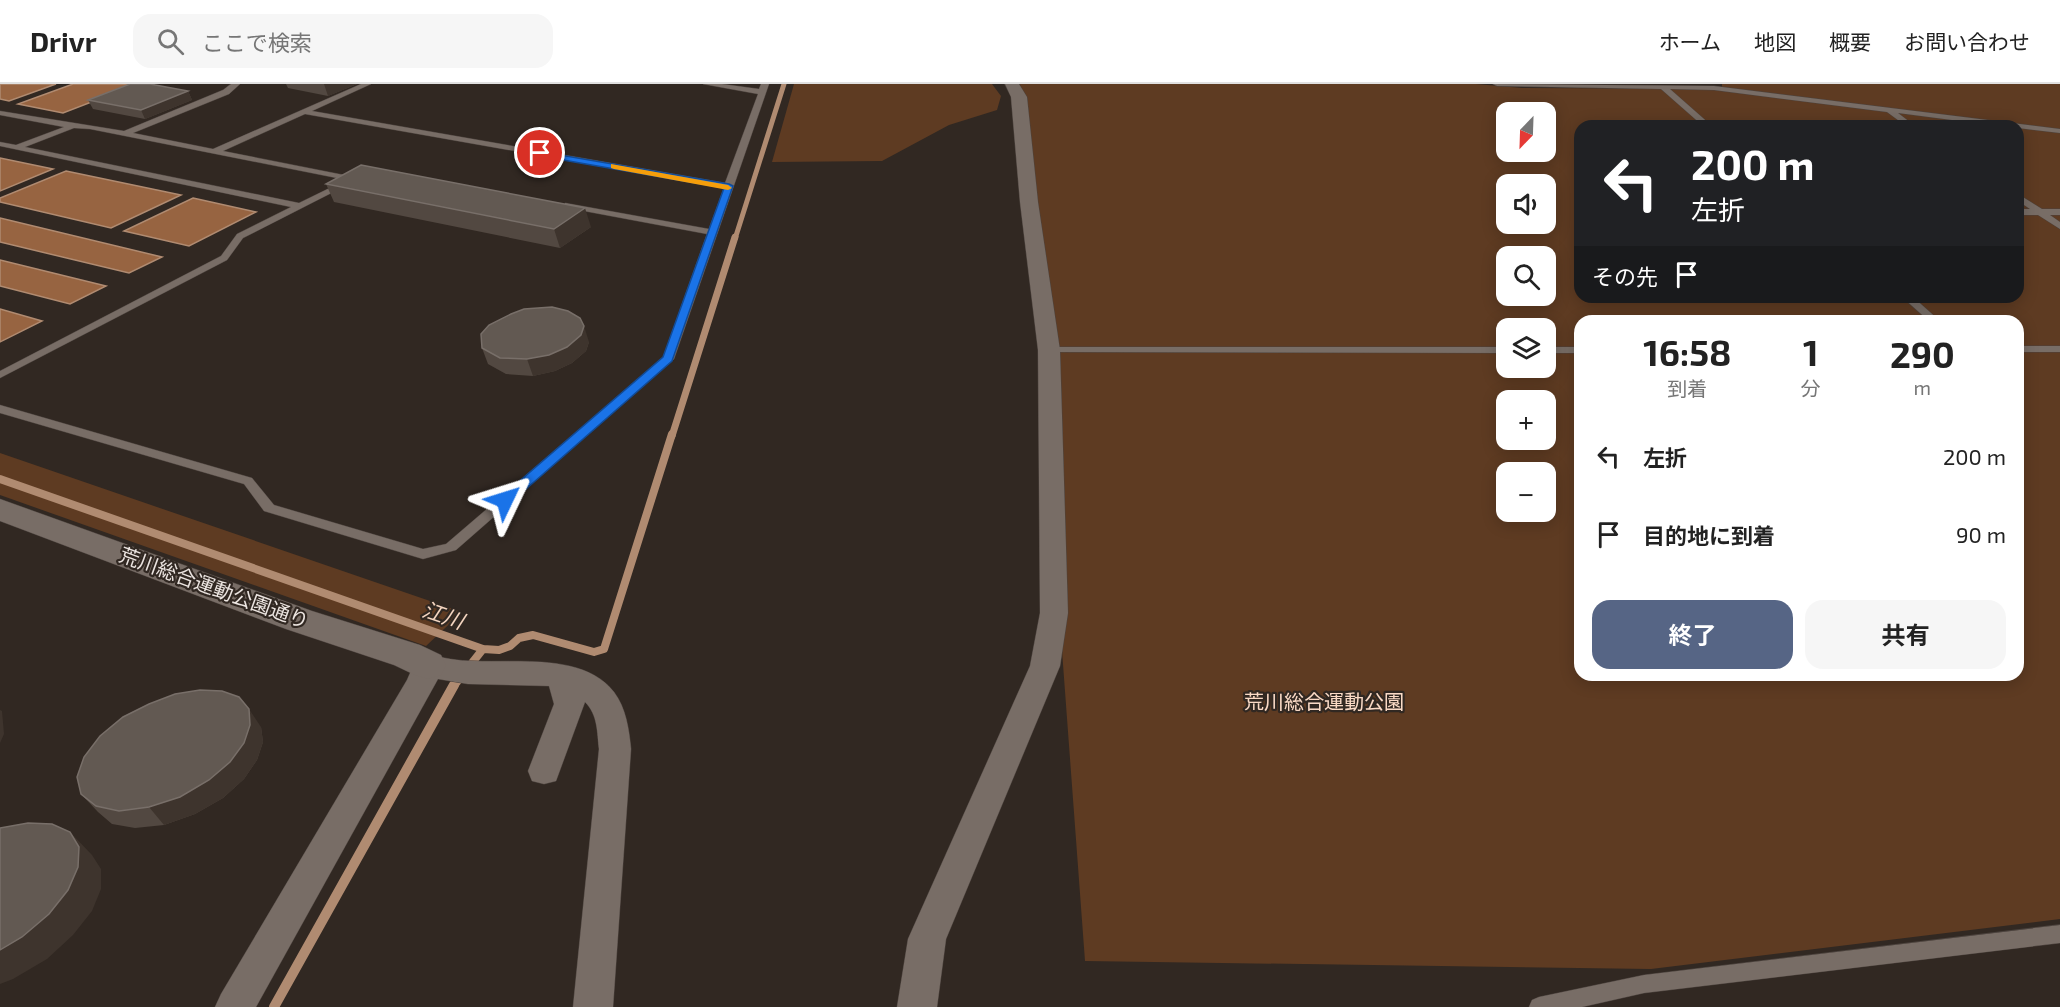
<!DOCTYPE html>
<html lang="ja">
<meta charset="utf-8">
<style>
:root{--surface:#fff;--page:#f6f6f6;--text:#222;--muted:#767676;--line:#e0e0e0;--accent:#566585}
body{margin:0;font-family:"Exo 2","Noto Sans JP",sans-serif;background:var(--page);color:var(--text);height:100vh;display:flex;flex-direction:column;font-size:22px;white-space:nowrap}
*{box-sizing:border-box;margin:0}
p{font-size:20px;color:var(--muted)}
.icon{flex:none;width:33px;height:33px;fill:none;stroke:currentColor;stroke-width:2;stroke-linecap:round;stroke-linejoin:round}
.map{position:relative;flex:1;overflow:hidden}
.panel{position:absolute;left:1574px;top:231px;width:450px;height:366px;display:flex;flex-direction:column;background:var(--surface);border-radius:18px;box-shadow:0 3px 15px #0003}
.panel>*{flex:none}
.hud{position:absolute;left:1574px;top:36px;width:450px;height:183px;border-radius:18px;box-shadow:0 3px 15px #0003;background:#202124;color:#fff;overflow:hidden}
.needle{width:39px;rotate:203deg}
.controls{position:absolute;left:1496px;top:18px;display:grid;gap:12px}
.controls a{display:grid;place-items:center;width:60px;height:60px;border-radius:12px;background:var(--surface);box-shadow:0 3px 15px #0003;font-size:30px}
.pin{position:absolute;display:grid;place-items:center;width:51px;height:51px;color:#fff;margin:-26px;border:3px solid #fff;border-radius:50%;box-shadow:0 2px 6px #0007}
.me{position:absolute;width:66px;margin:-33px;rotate:49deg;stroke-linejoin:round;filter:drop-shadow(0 0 4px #0008)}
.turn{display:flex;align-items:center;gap:21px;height:126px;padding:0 18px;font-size:27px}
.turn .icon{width:78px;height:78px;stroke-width:2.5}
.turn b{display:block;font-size:42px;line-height:51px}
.then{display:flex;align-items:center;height:57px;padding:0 18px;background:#0003;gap:12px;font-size:22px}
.eta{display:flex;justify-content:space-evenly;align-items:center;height:102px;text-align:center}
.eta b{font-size:36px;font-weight:700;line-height:42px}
.button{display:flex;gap:12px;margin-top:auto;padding:12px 18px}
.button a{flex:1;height:69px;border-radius:18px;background:var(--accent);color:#fff;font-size:24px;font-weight:700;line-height:69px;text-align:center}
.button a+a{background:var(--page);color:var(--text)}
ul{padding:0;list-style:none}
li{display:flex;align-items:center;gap:18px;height:78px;padding:0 18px}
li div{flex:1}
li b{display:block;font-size:22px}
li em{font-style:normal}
header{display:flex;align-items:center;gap:36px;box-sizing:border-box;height:84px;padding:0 30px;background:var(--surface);border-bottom:2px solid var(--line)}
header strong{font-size:28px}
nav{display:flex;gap:33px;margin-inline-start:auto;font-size:21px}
.search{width:420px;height:54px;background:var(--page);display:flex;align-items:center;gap:15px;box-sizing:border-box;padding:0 21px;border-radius:18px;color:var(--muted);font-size:22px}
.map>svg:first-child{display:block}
.green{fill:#5e3b22;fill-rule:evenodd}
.water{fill:#976441;stroke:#b08b71;stroke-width:1.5}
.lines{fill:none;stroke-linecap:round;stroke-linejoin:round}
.stream-far3{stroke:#b08b71;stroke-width:5}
.stream-far2{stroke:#b08b71;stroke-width:7}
.stream-far1{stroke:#b08b71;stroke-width:8}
.stream{stroke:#b08b71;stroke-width:10}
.service-casing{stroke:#4c433e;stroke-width:1}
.minor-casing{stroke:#4c433e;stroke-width:1}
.tertiary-casing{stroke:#4c433e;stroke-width:1}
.service{fill:#786d66;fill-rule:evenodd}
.minor{fill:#786d66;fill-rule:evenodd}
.tertiary{fill:#786d66;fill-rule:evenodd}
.wall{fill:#524841}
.shaded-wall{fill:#3e342d}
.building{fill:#625952;stroke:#786f69;stroke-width:1.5}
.route{fill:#1a73e8;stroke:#114b97;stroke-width:1.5}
.slow{fill:#f59e0b}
.labels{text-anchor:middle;stroke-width:4.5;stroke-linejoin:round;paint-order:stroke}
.street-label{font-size:20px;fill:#ece5e1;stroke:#312822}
.park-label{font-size:20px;fill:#fadac6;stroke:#312822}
.water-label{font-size:21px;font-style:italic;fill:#f5d6c1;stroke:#312822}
</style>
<header>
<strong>Drivr</strong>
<div class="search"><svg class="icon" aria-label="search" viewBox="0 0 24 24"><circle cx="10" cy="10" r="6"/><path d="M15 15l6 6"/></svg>ここで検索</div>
<nav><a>ホーム</a><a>地図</a><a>概要</a><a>お問い合わせ</a></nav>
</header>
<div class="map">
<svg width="2060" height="923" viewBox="0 0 2060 923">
<rect width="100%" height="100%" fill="#312822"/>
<!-- green -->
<path class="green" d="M794 0H992L1001 12 997 26 949 41 882 77 772 78Z
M1020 0H1476L1522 4 1722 5V0H2060V835L1651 885 1085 877ZM1506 28H1545V68H1506ZM1580 42H2018V213H1580ZM1506 100H1545V140H1506ZM1506 172H1545V212H1506ZM1580 237H2018V591H1580ZM1506 244H1545V284H1506ZM1506 316H1545V356H1506ZM1506 388H1545V428H1506Z
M0 369 462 528 426 562 0 411Z"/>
<!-- water -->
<path class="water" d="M0 0H56L9 17 0 15Z
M73 0H138L63 29 18 20Z
M0 74 53 85 0 107Z
M66 87 181 111 111 144 0 118V114Z
M193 114 256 128 189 162 124 147Z
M0 134 162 173 129 189 0 158Z
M0 176 106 202 70 220 0 202Z
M0 225 42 237 0 258Z"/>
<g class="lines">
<!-- stream-far3 -->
<path class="stream-far3" d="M735 155 784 0"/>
<!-- stream-far2 -->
<path class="stream-far2" d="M672 352 735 153"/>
<!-- stream-far1 -->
<path class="stream-far1" d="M0 395 483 565 499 566 510 562 519 554 533 551 594 568 604 565 672 350
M453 603 483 565"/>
<!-- stream -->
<path class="stream" d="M274 923 454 601"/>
<defs>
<path id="service" d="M231 0H240L229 10 133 49 213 65 361 0H371L312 27 725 99 758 10 703 0H722L759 5 761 0H769L674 275 456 466 423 475 264 427 244 400 0 329V321L252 394 274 421 423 465 446 460 663 274 707 150 568 124 565 123V119L709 145 724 104 305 30 223 67 354 93 358 96 357 98 90 45 74 44 25 63 299 119 342 98 349 100 243 154 227 176 0 294V287L221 172 237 150 291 123 0 62V58L16 61 64 43 0 31V27L124 47 223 6Z
M1493 0 1714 2 2060 45V49L2018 44V42H1998L1898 29 1915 42H1906L1887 28 1714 6 1670 5 1712 42H1703L1661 5 1497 2Z
M2018 110 2042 125H2060V131H2050L2060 138V145L2038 131H2018V125H2030L2018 117Z
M1902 213H1913L1940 237H1929Z
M2018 262H2060V268H2018Z
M1049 263H1506V269L1045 268V264Z
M1545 263H1580V269H1545Z
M2060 841V859L1644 909 1582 923H1529L1532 916 1539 913 1644 891Z"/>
<path id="minor" d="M1005 0H1019L1027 13 1038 118 1060 266 1068 529 1060 582 946 855 937 923H897L908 855 1030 582 1040 529 1038 266 1020 118 1011 13Z
M428 570C443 574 458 577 474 577 517 579 584 569 614 608 626 624 629 645 631 665L613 923H573L599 665C597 648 598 631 585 618L556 697 544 700 532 697 528 687 554 620 549 602 468 600 438 595 256 923H215L221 910 407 596 417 573Z"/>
<path id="tertiary" d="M0 415 312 527 420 561 441 571 446 581 441 591 428 595 415 591 394 581 286 545 0 437Z"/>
</defs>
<!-- service casing -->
<use href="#service" class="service-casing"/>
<!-- minor casing -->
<use href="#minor" class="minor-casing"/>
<!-- tertiary casing -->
<use href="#tertiary" class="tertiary-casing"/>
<!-- service -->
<use href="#service" class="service"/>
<!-- minor -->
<use href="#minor" class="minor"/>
<!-- tertiary -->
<use href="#tertiary" class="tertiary"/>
</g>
<!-- wall -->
<path class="wall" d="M286 0H357L328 12 288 4Z
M188 7 192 16 145 35 93 25 88 16Z
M326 100 591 143 560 164 334 118Z
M589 258 586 267 572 279 555 287 533 292 506 290 488 280 482 264Z
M261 643 263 658 257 676 244 695 223 714 195 730 164 741 135 744 112 740 98 728 81 710Z"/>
<!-- shaded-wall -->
<path class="shaded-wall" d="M324 0H357L328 12Z
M188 7 192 16 145 35 141 26Z
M585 124 591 143 560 164 554 145Z
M584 242 589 258 586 267 572 279 555 287 533 292 527 275Z
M249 625 261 643 263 658 257 676 244 695 223 714 195 730 164 741 149 723Z
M0 626 2 627 4 650 0 659Z
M70 748 92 771 101 785V805L92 827 73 851 47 875 13 895 0 900V866Z"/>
<!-- building -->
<path class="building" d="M130 0H150L188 7 141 26 88 16Z
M361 81 585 124 554 145 326 100Z
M552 223 568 227 580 234 584 242 581 251 567 263 549 271 527 275 500 274 482 264 481 250 489 241 511 230 524 225Z
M200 606 222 607 239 613 249 625 250 641 244 659 230 678 209 696 180 713 149 723 119 727 96 722 81 710 77 693 84 673 100 652 123 633 149 620 175 610Z
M28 739 52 740 70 748 79 763 78 783 68 806 49 830 22 853 0 866V744Z"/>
<!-- route -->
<path class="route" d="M537 67 729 100 733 102 672 277 510 419H501L499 416 501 413 663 273 724 104 540 72 536 69Z"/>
<!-- slow -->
<path class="slow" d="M611 80 728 101 732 104 728 106 614 85 611 84Z"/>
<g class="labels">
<!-- street labels -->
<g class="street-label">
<text transform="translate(214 504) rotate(20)" y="7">荒川総合運動公園通り</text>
</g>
<!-- park labels -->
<g class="park-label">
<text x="1324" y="625">荒川総合運動公園</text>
</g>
<!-- water labels -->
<g class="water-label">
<text transform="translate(443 532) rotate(19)" y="7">江川</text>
</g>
</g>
</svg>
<div class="controls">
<a><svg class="needle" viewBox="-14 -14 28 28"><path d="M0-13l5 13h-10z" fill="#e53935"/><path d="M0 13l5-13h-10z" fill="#767676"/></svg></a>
<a><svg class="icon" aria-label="sound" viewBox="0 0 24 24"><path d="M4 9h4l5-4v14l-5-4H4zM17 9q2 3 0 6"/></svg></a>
<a><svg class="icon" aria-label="search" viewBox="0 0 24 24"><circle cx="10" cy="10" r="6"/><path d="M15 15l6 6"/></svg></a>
<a><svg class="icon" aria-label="layers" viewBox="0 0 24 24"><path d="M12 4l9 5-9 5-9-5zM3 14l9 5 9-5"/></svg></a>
<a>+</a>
<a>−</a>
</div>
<div class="pin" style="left:540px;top:69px;background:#d93025"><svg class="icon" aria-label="arrive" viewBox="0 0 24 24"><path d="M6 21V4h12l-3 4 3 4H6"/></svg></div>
<svg class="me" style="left:505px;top:416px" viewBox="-20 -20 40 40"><path d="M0-17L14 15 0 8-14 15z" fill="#1a73e8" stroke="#fff" stroke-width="4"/></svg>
<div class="hud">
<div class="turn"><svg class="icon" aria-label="left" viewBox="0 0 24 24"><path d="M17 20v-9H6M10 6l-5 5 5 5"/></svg><div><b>200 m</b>左折</div></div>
<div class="then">その先<svg class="icon" aria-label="arrive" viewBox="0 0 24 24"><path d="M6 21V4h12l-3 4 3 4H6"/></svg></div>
</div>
<section class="panel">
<div class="eta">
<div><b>16:58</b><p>到着</p></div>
<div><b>1</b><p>分</p></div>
<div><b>290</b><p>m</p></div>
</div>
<ul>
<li><svg class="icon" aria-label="left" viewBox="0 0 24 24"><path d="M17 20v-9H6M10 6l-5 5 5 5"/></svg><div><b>左折</b></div><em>200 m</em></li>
<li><svg class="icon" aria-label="arrive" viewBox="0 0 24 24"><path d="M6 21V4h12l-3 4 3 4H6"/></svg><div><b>目的地に到着</b></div><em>90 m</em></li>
</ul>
<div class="button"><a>終了</a><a>共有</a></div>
</section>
</div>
